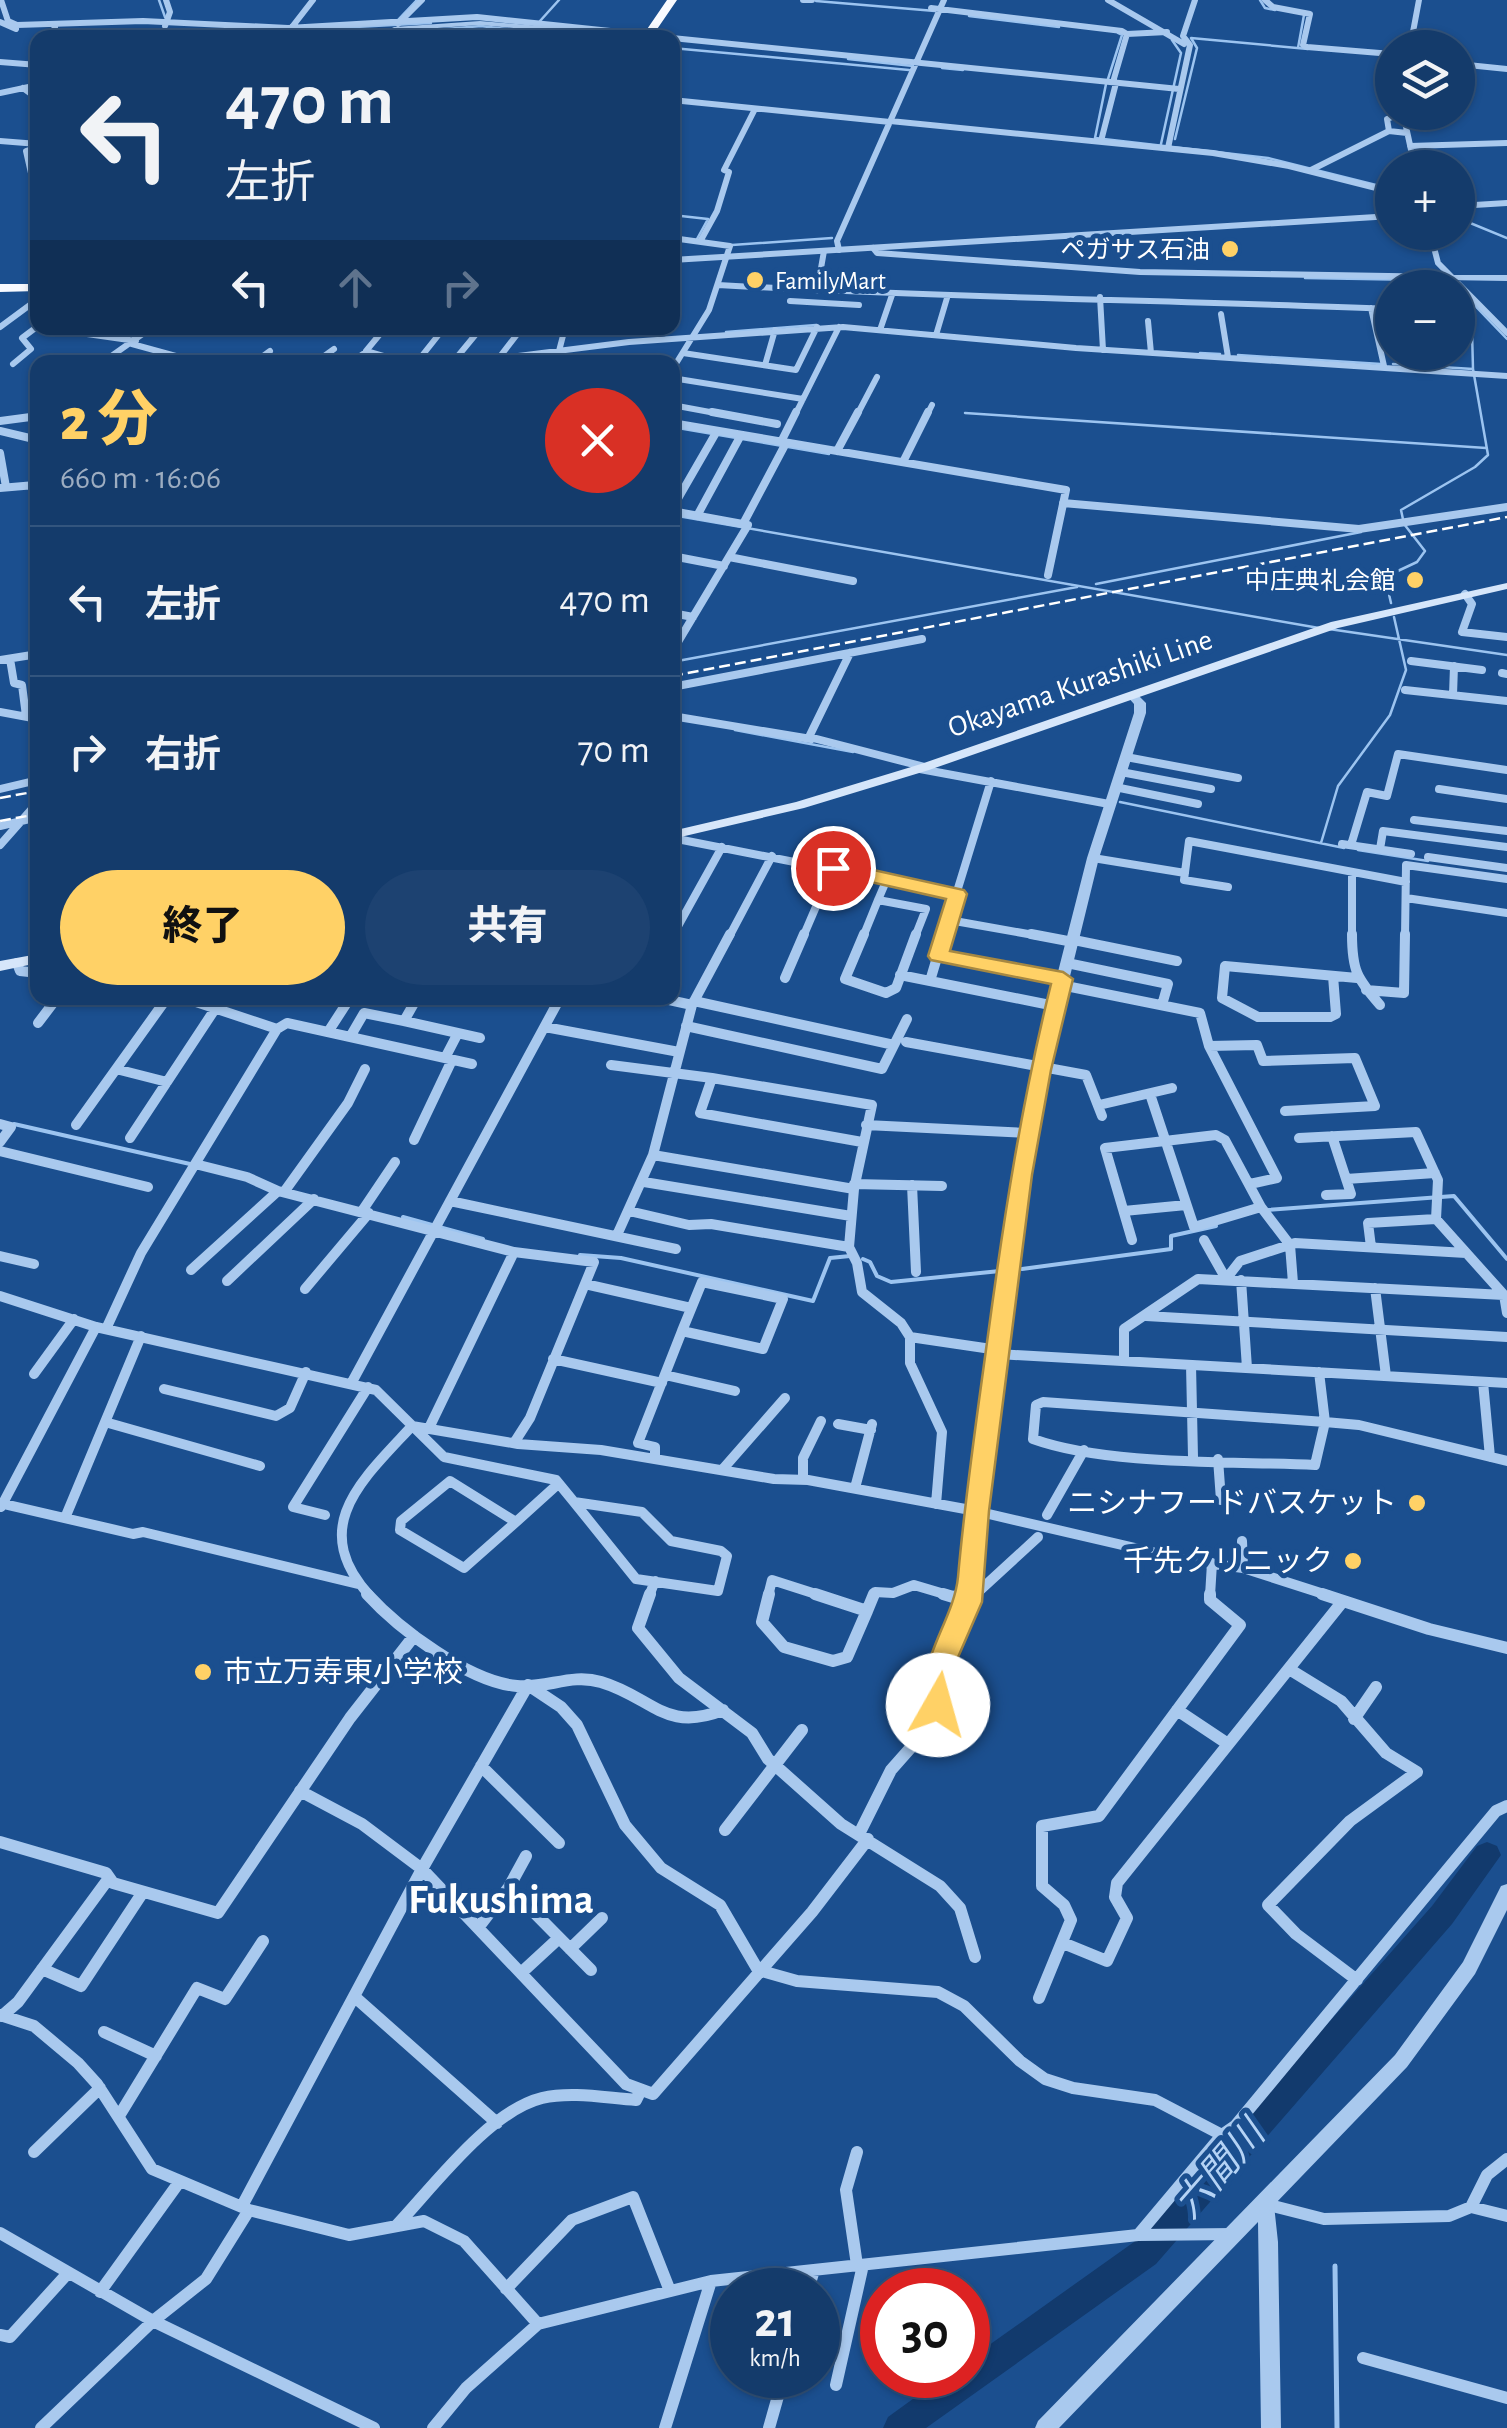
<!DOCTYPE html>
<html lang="ja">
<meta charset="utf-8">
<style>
:root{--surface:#143b6b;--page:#1d4271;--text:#f1f3f6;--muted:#9dadc1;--line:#33557e;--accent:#ffd166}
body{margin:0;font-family:"Alegreya Sans","Noto Sans JP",sans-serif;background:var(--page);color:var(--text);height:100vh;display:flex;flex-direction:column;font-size:38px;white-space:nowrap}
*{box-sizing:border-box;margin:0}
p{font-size:32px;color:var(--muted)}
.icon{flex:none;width:55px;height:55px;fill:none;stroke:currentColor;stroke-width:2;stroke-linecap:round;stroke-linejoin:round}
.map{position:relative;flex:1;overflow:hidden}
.details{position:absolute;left:30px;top:355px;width:650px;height:650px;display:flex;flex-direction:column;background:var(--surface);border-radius:20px;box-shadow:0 2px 8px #0004,0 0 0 2px var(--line)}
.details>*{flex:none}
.guide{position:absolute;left:30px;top:30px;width:650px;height:305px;border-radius:20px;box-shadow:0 2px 8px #0004,0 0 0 2px var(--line);background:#143b6b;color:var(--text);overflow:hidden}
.tools{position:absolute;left:1375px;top:30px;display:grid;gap:20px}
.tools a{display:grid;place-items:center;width:100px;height:100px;border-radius:50%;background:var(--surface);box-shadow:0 2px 8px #0004,0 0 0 2px var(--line);font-size:50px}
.speed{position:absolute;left:710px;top:2268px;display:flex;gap:20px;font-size:50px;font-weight:700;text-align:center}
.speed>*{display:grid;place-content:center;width:130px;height:130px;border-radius:50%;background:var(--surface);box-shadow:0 2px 8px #0004,0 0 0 2px var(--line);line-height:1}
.speed small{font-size:25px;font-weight:400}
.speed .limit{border:15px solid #d22;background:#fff;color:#111}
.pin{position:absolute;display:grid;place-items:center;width:85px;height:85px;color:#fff;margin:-42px;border:5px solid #fff;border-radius:50%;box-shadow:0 2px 10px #0007}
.me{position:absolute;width:110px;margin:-55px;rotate:7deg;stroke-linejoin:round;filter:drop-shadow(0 0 8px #0008)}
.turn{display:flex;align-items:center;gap:35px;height:210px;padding:0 30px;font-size:45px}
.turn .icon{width:130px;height:130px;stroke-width:2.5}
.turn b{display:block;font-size:70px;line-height:85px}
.lanes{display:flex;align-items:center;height:95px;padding:0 30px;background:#0003;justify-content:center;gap:50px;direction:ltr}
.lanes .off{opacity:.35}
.round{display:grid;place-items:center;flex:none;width:105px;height:105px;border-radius:52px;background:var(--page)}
.overview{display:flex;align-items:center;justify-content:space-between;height:170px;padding:0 30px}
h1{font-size:60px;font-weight:800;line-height:75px;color:var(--accent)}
.action{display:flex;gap:20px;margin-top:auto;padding:20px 30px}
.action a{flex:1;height:115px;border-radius:60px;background:var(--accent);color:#111;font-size:40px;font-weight:800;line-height:115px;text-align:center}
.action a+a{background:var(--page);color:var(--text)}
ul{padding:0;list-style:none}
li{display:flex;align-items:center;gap:30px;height:150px;padding:0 30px;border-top:2px solid var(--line)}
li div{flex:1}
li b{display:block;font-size:38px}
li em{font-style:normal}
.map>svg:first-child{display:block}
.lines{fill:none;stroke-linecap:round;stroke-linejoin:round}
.stream-far2{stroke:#9cc4f0;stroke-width:2.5}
.stream-far1{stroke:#9cc4f0;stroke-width:4}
.stream{stroke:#9cc4f0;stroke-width:5}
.river{fill:#123a6d;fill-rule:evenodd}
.minor-far3{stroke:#a9c9ee;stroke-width:6}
.minor-far2{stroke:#a9c9ee;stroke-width:8}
.minor-far1{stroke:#a9c9ee;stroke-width:10}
.minor{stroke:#a9c9ee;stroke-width:12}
.tertiary{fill:#a9c9ee;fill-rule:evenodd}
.secondary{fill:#d6e6fa;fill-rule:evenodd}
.trunk{fill:#f8faff;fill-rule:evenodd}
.rail{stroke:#fff;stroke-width:2.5;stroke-dasharray:11 5;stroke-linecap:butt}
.route{fill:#ffd166;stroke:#a68842;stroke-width:2.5}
.poi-dot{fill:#ffd166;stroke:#1b4f8f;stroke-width:4}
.labels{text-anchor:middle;stroke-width:10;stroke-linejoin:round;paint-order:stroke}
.far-poi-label{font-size:25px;fill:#fff;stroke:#1b4f8f;text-anchor:end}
.street-label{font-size:30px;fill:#fff;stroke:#1b4f8f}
.poi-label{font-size:30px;fill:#fff;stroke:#1b4f8f;text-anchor:end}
.near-water-label{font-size:38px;font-style:italic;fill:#b5d3f5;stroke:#1b4f8f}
.near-quarter-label{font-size:42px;font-weight:bold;fill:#fff;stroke:#1b4f8f}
</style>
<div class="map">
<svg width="1507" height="2428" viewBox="0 0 1507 2428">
<rect width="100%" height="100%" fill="#1b4f8f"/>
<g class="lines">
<!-- stream-far2 -->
<path class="stream-far2" d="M159 0 165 17
M1260 0 1265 8 1275 10
M816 1 935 11
M969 16 1059 27
M540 21 559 0
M396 22 417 0
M336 28 431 23
M291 34H389L481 26 577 38
M672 48 909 70
M1298 48 1304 15
M848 59 913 66
M942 68 963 70
M1108 79 1122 35 1118 33
M1106 84 1095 138 1268 158 1392 189
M1175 139 1197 48 1191 38 1308 49
M1161 144 1181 53 1172 40
M672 215 708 219 697 239
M1458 218 1507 238
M732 245 832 238
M1305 278 1421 280
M1458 288 1507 339
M726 332 816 325
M1200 353 1220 354
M1238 355 1381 364
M459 361 473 359
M1393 364 1473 369
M965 413 1486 448
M672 427 829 454
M672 515 1319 628
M1096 584 1361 532
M1391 603 1385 577 1417 562 1425 551 1404 524 1401 510 1475 467 1488 455 1473 369 1472 331 1458 302
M1329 629 1507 655
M672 662 1077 587
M735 730 853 752
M1120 802 1344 848
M1321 843 1338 786 1390 715 1406 670 1394 617
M1358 850 1428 861"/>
<!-- stream-far1 -->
<path class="stream-far1" d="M14 1124 190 1164
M1268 1210 1454 1196 1507 1259
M403 1217 432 1225
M439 1227 483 1239
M580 1255 621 1258 813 1301 830 1258 850 1256
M863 1259 870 1262 877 1276 891 1282 1000 1271
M1022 1269 1171 1249V1236L1216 1226"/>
<!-- stream -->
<path class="stream" d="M1335 2266 1337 2428"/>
<!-- river -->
<path class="river" d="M1487 1842 1497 1846 1501 1855 1452 1924 1156 2264 926 2428H883L888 2417 946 2375H968V2360L1134 2242 1432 1906 1477 1846Z"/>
<!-- minor-far3 -->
<path class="minor-far3" d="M1 0 8 21 17 25 143 21 288 28 477 17 620 32 633 37
M803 0H812
M1108 0 1184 44
M1265 0 1273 7 1310 14 1303 45 1307 47 1392 54
M931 8 1122 31 1127 34 1113 82
M0 22 16 29
M398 24 422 0
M165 26 170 12 166 0
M292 27 313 0
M1127 34 1167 32
M647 37 665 38
M50 38 55 27
M265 38 289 33
M672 38 1179 89
M1410 48 1419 0
M0 62 38 65
M1458 64 1507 69
M23 88 38 99
M0 93 38 85
M672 100 890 122
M890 121 1213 153 1289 166 1392 192
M1407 133 1389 131 1387 119 1403 113 1415 168
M0 141 38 144
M1101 141 1116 83
M1410 146 1507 143
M38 147 26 151 38 204
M1168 148 1190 45 1183 36 1195 0
M1309 171 1389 131
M1430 232 1438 263 1507 333
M672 238 730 246 709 310 672 370
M701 240 717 211 729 172 724 170 755 109
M873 248 877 253 1140 272 1507 278
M839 250 837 241 944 0
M718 285C943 298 1167 300 1392 309
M817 291 824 251
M1100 297 1103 350
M790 301 859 305
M1458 307V312
M1371 308 1384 366
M1221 314 1228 357
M1148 321 1151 353
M0 327 38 299
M45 328 136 341
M385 328 366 351 404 362
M880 330 892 295
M936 335 947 298
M132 344 183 358
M559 351 565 328
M683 353 796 370 817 327
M498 359 522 328
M103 362 151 328
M255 362 270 351
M316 362 334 349
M352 362 363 354
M417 362 444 328
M453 362 481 328
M471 362 629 342 843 327 1076 348 1507 376
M13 364 31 349 22 338 38 326
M765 365 775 330
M672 378 803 399
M672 405 726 415
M795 415 839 327
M857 415 877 377
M927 415 932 405"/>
<!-- minor-far2 -->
<path class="minor-far2" d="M712 412 777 424
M0 421 38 416
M672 423 1066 490 1048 575
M0 431 38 440
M781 442 796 412
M837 451 858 412
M0 453 6 487
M903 462 928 412
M0 488 35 485 38 494
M1063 503 1359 529 1507 507
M672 509 717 431
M672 511 748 525 672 652
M697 516 741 435
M743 524 786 443
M672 556 724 566
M729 557 853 581
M1465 594 1472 604 1462 632 1507 637
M672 613 693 617
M850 653 809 737 925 767
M10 659 14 683 22 685 26 716
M0 660 38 654
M1411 661 1482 670
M1502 673 1507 674
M672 687 922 639
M1405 690 1507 701
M1453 695 1454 666
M0 712 38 719
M672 716 811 739
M1126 757 1238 778
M920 769 1109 804
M1121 772 1211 789
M1115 787 1198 804
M1439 789 1507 799
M1414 820 1507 831
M0 826 38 817
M672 838 957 894
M1342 844 1411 854
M0 845 38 802
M1351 845 1367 792 1387 796 1398 754 1507 770
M1380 849 1383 831 1507 847
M1428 857 1507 868
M1093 858 1185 873
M1352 872V937
M1228 887 1184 880 1189 841 1406 882
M1406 898 1507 913
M878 900 926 909 915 937
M878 900 887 879
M949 920 1045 937
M672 937 722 847
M729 937 772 856
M803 937 833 867
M863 937 878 900
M943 937 991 781
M1405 937 1406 865 1507 879"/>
<!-- minor-far1 -->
<path class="minor-far1" d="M864 934 845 979 886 993 896 988 916 934
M1031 934 1073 942
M1352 934C1352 971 1357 978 1380 1005
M1074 940 1177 961
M939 955 1063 979
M17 963 20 971 38 973
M1067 963 1168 984 1162 1005
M900 975 1055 1006
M1333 976 1336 1014 1330 1017H1258L1222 998 1225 966 1357 978
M785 978 804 934
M930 981 944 934
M1061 985 1200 1013 1209 1046 1257 1045 1263 1061 1355 1058 1375 1106 1285 1111
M1366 990 1404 993 1405 934
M184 998 277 1029
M417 998 404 1021 480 1038
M483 998 497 1001
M660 998 692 1005
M694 1001 894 1045
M38 1023 57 998
M686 1026 882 1069 907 1019
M545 1027 679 1052
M328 1032 350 998
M350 1037 364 1013 404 1021
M906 1042 1086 1075 1102 1116
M1209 1046 1277 1178 1250 1184
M445 1058 458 1033
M611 1065 712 1078
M116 1069 167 1082
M1150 1094 1194 1227 1261 1207
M1099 1105 1172 1088
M0 1124 11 1127 0 1142
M76 1125 167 998
M866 1125 1027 1133
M130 1138 217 1006
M1299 1138 1416 1132 1438 1180 1436 1219 1504 1295 1507 1313
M414 1140 452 1060
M0 1151 148 1187
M653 1155 854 1189
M195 1164 247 1177 278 1191 514 1252 594 1262 530 1418 514 1443
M1346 1179 1435 1173
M644 1182 851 1216
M854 1184 942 1186
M912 1185 916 1272
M284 1192 348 1103 365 1069
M1326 1195 1351 1194 1332 1136
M450 1201 676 1249
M362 1211 395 1162
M629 1211 689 1225 711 1224 849 1247 857 1263 862 1292 901 1323 910 1337 998 1350
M1124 1211 1186 1205
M617 1235 653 1155 692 1005 730 934
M1132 1240 1105 1148 1216 1135 1225 1140 1261 1207 1290 1245 1293 1283
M1204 1240 1226 1279 1240 1261 1295 1243 1466 1253
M849 1247 854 1189 872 1105 712 1078 700 1113 862 1142
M1371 1247 1368 1223 1436 1219
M0 1256 34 1264
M191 1270 278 1191
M1241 1280 1247 1368
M227 1281 314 1199
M702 1282 783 1299 763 1349 682 1331Z
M585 1284 691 1308
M1375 1288 1386 1376
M305 1289 369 1213
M0 1296 96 1327 376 1390 444 1457 556 1480 574 1502
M1146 1316 1507 1337
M106 1329 141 1253 277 1029 287 1023 472 1064
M910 1337V1363L942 1432 936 1504
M998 1354 1507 1383
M553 1359 662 1383
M1124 1361V1329L1198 1279 1504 1295
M1191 1365 1193 1457
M1319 1372 1325 1422
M34 1374 74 1319
M665 1375 735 1391
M352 1382 560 998
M1483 1382 1490 1457
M164 1389 276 1416 290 1408 306 1372
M1043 1402 1325 1422 1315 1465C1233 1461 1108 1466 1033 1439L1036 1405Z
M105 1422 260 1466
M1325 1422 1359 1425 1507 1461
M838 1424 871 1430
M412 1426 518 1444 601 1450 774 1479 808 1480 976 1511 1191 1561 1243 1568 1330 1596
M429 1428 514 1252
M655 1459V1447L638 1443 682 1331
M1218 1459 1221 1500
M722 1470 785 1398
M803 1480V1458L821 1421
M450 1481 516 1522 464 1568 400 1530 401 1521Z
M855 1488 872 1424
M574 1502 642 1512 671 1541 721 1551 727 1556 718 1591 636 1579Z
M0 1503 133 1534 143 1532 358 1584
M1 1507 96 1327
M325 1515 293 1507 368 1387
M1047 1515 1084 1450
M65 1518 141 1336
M516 1522 558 1484
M1242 1541 1243 1568
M370 1596C307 1527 362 1480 412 1426
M649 1596 655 1581
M768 1596 772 1580 822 1596
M873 1596 875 1592 893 1593 914 1585 951 1596
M956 1596 977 1593 1038 1537
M969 1596 976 1511
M1210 1596 1212 1563"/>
<!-- minor -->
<path class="minor" d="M367 1594C399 1629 469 1682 517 1686 547 1689 571 1673 601 1682 652 1697 665 1733 723 1710
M650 1594 638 1628 679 1678 752 1733 768 1759 841 1824 940 1886 960 1908 975 1957
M769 1594 762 1622 784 1647 833 1661 847 1657 867 1611
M815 1594 867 1611
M943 1594 953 1597 971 1594
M1322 1594 1429 1629 1507 1648
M867 1611 874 1594
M1289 1669 1341 1701 1386 1753 1417 1772 1350 1821 1268 1905 1296 1934 1357 1980
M528 1685 561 1707 577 1725 625 1825 661 1868 720 1905 758 1970 797 1981 938 1992 964 2006 1020 2061 1045 2079 1073 2088 1155 2100 1222 2135
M1177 1710 1228 1744
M1354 1719 1376 1687
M481 1766 559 1843
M300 1791 362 1824 422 1869 626 2084 653 2094 812 1912 868 1839
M725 1830 802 1730
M859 1834 891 1770 937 1718 935 1678 970 1594
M0 1842 106 1873 113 1883 218 1913 350 1718 414 1636
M509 1887 591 1970
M478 1928 509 1887 526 1856
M1063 1943 1107 1961 1127 1918 1115 1897 1117 1883 1343 1601
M570 1949 602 1918
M42 1969 81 1986 143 1892
M521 1973 559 1938
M356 1998 497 2123
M1039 1998 1071 1920 1064 1905 1042 1886V1826L1099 1816 1240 1625 1210 1600V1594
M0 2015 34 2026 78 2063 97 2084 152 2169 249 2210 349 2235 424 2221 464 2241 538 2324 711 2281 1138 2235 1234 2234
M2 2016 18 2002 109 1878
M104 2032 156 2056
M119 2116 197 1988 225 1999 263 1941
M34 2152 100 2088
M857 2152 846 2190 857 2265
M1265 2204 1324 2219 1449 2216 1471 2207 1507 2216
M242 2206 422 1869 528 1685
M1471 2207 1487 2175 1507 2159
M396 2226C433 2187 489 2111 542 2098 572 2091 606 2098 636 2100L641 2090
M0 2233 153 2321 374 2428
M1138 2235 1222 2135 1235 2126 1496 1811 1507 1806
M506 2289 572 2220 633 2197 670 2291
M808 2290 814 2270
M100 2292 180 2181
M0 2335 10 2337 68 2273
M1363 2358 1507 2398
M836 2385 863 2265
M41 2428 153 2321 206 2279 249 2210
M433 2428 466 2388 538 2324
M665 2428 711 2281
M769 2428 784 2375"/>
<!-- tertiary -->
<path class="tertiary" d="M480 21 647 35 651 37 625 38 480 25 394 31 390 29 394 27Z
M1507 200V206L1458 209V203Z
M1392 213V219L672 263V257Z
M1132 692 1136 693 1146 703V713L1099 858 1047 1070 1028 1175 984 1511 981 1515 976 1517 971 1515 968 1511 1014 1175 1033 1070 1087 858 1134 713V704L1126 695Z
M38 776V784L0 793V785Z
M1507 1884V1910L1475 1974 1407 2067 1274 2205 1278 2242 1281 2428H1261L1258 2222 1059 2428H1035L1038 2421 1395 2055 1463 1962 1501 1886Z"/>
<!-- secondary -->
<path class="secondary" d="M1507 583V589L1338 628 929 770 804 808 672 839V831L796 802 921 764 1331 622Z
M38 954V963L0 971V961Z"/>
<!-- trunk -->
<path class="trunk" d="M667 0H677L651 38H641Z
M0 284H38V291L0 292Z"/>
<!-- rail -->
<path class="rail" d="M672 676 1507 517
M0 798 38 791
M0 821 38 814"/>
</g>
<!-- route -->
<path class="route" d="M833 861 964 890 967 894 950 951 1063 972 1073 979 1051 1070 1032 1175 989 1511 982 1602 949 1678 952 1705 948 1713 938 1717 929 1713C909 1671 954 1622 958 1577 965 1496 977 1416 988 1335 1004 1216 1022 1100 1051 984L931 960 928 956 946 899 826 872 823 868Z"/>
<!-- markers -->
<g class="poi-dot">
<circle cx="1230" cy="249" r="10"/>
<circle cx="755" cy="280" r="10"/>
<circle cx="1415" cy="580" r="10"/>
<circle cx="1417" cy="1503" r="10"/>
<circle cx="1353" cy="1561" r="10"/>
<circle cx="203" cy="1672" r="10"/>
</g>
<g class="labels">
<!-- far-poi labels -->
<g class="far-poi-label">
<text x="1210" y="258">ペガサス石油</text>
<text x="775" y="289" text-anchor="start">FamilyMart</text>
<text x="1395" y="589">中庄典礼会館</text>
</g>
<!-- street labels -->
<g class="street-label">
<text transform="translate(1080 683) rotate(-19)" y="10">Okayama Kurashiki Line</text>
</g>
<!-- poi labels -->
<g class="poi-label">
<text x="1397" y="1513">ニシナフードバスケット</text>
<text x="1333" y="1571">千先クリニック</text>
<text x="223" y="1682" text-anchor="start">市立万寿東小学校</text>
</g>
<!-- near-water labels -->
<g class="near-water-label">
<text transform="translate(1219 2169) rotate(-49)" y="13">六間川</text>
</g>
<!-- near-quarter labels -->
<g class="near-quarter-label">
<text x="501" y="1913">Fukushima</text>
</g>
</g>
</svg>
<div class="tools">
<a><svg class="icon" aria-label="layers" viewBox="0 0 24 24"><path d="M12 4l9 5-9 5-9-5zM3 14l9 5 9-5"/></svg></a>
<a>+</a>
<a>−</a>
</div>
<div class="speed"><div>21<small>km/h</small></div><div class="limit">30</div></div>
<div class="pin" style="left:833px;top:868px;background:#d93025"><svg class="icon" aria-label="arrive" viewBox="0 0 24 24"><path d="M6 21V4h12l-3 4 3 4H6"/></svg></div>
<svg class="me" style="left:938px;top:1705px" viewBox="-20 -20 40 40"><circle r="19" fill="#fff"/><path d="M0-13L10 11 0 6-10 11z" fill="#ffd166"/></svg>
<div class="guide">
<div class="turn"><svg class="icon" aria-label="left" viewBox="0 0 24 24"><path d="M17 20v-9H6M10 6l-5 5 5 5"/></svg><div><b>470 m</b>左折</div></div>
<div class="lanes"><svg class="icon" aria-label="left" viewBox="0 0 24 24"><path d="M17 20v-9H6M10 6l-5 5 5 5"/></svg><svg class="icon off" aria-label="ahead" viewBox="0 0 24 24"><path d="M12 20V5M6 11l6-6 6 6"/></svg><svg class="icon off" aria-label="right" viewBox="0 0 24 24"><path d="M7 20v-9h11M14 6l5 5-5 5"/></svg></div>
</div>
<section class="details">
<div class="overview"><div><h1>2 分</h1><p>660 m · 16:06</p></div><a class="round" style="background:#d93025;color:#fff"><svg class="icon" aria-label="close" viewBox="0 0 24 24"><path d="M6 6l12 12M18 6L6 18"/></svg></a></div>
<ul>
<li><svg class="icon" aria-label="left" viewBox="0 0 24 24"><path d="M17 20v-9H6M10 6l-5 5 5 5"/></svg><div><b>左折</b></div><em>470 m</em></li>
<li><svg class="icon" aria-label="right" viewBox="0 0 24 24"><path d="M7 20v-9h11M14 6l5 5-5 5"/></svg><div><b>右折</b></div><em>70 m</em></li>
</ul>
<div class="action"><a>終了</a><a>共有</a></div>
</section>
</div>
